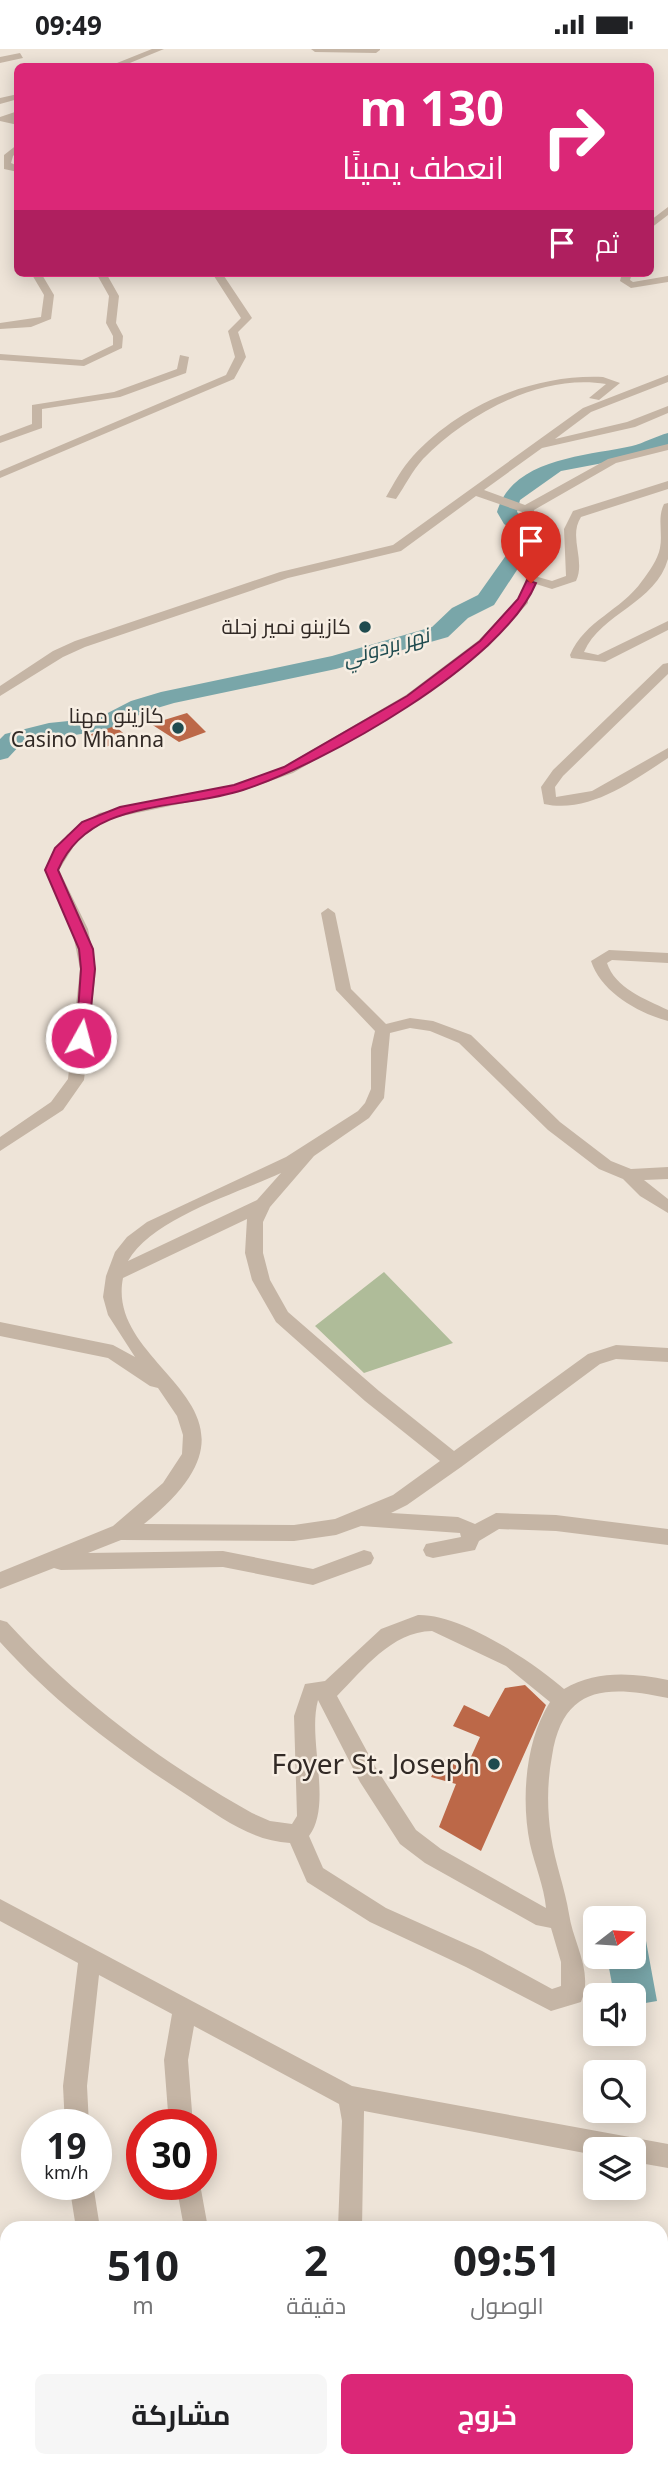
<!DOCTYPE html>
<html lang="ar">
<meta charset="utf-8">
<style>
:root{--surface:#fff;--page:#f6f6f6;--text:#202124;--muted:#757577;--accent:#db2777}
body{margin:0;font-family:"Noto Sans",Cairo,sans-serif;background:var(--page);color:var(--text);direction:rtl;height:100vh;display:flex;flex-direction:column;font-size:26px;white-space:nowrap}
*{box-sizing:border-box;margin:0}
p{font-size:23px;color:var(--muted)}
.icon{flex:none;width:38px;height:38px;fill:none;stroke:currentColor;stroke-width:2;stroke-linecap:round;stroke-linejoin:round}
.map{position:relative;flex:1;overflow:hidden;direction:ltr}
.panel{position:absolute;left:0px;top:2172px;width:668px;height:247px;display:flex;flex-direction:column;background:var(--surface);border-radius:21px 21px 0 0;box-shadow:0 4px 18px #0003;direction:rtl}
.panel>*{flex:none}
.top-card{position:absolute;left:14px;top:14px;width:640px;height:214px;border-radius:10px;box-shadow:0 4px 18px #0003;direction:rtl;background:#db2777;color:#fff;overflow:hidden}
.needle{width:46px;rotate:73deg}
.controls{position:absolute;left:583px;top:1857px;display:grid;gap:14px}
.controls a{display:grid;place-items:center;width:63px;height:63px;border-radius:10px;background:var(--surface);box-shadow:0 4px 18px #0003;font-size:35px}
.speed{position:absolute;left:21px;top:2060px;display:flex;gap:14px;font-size:35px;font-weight:700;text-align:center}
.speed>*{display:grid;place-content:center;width:91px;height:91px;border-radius:50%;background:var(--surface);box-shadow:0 4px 18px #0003;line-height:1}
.speed small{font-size:18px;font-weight:400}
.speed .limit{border:10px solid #d22;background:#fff;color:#111}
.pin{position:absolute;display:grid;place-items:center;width:60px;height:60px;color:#fff;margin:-72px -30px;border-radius:50% 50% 50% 0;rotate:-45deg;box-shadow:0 0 7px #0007}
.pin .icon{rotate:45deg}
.me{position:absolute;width:77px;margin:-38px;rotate:7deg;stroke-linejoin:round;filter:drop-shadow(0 0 5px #0008)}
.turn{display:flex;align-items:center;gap:24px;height:147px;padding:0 35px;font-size:32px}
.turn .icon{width:91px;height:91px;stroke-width:2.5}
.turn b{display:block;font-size:49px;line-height:60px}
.then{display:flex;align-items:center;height:66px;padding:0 35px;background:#0003;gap:14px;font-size:26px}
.eta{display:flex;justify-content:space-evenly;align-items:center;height:119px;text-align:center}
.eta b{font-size:42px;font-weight:700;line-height:49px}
.button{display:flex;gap:14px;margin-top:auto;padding:14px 35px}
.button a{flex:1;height:80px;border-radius:10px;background:var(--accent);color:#fff;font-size:28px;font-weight:700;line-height:80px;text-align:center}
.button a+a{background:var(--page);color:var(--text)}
.status{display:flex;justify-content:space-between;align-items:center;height:49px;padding:0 35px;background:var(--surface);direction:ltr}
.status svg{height:19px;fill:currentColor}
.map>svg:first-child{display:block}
.green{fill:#afbc99}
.water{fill:#79a6a9}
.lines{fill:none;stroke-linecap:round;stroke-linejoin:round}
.river{fill:#79a6a9;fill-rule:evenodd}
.building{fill:#bc6848}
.minor{fill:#c5b5a5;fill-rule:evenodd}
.route{fill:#db2777;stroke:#8e194d;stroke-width:2}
.poi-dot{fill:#1f4b4f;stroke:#f7eee3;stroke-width:2.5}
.labels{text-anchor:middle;stroke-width:5;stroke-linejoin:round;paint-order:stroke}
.far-poi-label{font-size:21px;fill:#322a26;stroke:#f7eee3;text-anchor:end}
.far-water-label{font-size:21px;font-style:italic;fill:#1f4b4f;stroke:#f7eee3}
.near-poi-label{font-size:28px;fill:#322a26;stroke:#f7eee3;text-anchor:end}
</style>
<div class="status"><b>09:49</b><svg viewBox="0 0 49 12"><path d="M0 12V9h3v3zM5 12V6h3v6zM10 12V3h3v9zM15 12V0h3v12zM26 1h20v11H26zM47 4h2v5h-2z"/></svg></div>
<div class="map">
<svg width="668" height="2417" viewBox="0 0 668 2417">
<rect width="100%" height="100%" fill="#eee4d8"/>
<!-- green -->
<path class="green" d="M384 1223 453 1294 364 1324 315 1277Z
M7 2270V2383L0 2397V2275Z"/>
<!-- water -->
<path class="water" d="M634 1881H644L657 1952 634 1956V1946H614L607 1908H634Z"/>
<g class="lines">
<!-- river -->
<path class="river" d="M668 384V397L640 407 561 422 520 451 517 463 533 479 532 498 494 556 468 569 448 588 336 620 174 654 147 662 111 680 21 695 8 709 0 711V690L5 685 49 674 98 669 131 652 161 643 332 607 432 578 452 559 478 546 512 498 513 481 504 475 497 463C512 409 587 407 632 397 644 394 656 387 668 384Z"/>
</g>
<!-- building -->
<path class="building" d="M187 664 206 683 179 693 151 675Z
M115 677 130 690 100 700 83 688Z
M525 1636 546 1656 481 1802 439 1778 456 1735 431 1728 441 1709 465 1721 480 1688 453 1677 464 1656 489 1668 505 1639Z"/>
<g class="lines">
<!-- minor -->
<path class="minor" d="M152 0H164L120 18H107Z
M311 0H380V1L376 4 315 3Z
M20 4 23 9 0 14V8Z
M18 45V50L0 55V49Z
M18 62V68L14 69 18 70V76L0 72V68Z
M18 95V102L13 107 11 114 18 117V123L4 120V106Z
M668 158V166L651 179V171Z
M31 224H41L54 246 51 270 31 278 0 280V274L41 268 44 246Z
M96 224H106L119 247 116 274 123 287 122 299 84 317 0 311V305L82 311 113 296V287L106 274 109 247Z
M212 224H222L252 269 238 283 246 308 234 330 0 429V422L226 326 235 308 228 282 241 269Z
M622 224H632L630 231 633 233 668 227V233L631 239 620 232Z
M180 306 189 308 186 324 120 348 42 360V379L0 394V387L32 375V356L114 343 177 320Z
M668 326V333L591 363 555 390 627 373 668 357V364L635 378 542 399 484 441 525 456 608 410 668 395V401L616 414 534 461 539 500 538 528 552 532 566 527 564 480 573 462 668 432V440L581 468C568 488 586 511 576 532L552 540 536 535 533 542H525L527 510 522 463 476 447 401 502 288 529 85 598 63 608 0 647V637L53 602 75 592 280 523 393 496 583 359Z
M603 328 620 334 599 351 589 349 606 335C541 324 467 365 423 410 412 422 405 437 396 450L386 448C394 434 402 419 413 407 460 356 533 325 603 328Z
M668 454C668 471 668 494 668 510 656 554 601 564 584 603L598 606 668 572V581L605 613 571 609 570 606C585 571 621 562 642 532 649 523 658 510 660 499 663 484 657 469 664 455Z
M524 547 528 548V554L489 597 416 652 293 724 242 742 108 770 77 792 59 821 88 880 96 920 84 1031 63 1061 0 1102V1088L51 1053 68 1030 80 920 72 880 45 821 67 786 99 764 233 736 283 718 406 646 479 591 520 548Z
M668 614V625L563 727 555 738 556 748 592 742 668 699V709C633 732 589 765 544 755L541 738 553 721 663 615Z
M328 859 335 864 351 940 386 975 410 969 433 972 471 986 560 1073 611 1112 631 1120 668 1118V1130L644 1131 668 1150V1164L640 1147 623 1130 599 1120 548 1081 459 994 430 982 410 979 390 984 384 1049 369 1069 314 1107 270 1158 263 1173V1204L270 1231 288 1263 379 1342 454 1402 588 1305 616 1296 668 1299V1313L616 1310 600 1315 461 1418 407 1456 391 1464 458 1468 475 1475 496 1464 556 1466 668 1480V1496L556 1482 499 1480 479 1492 475 1501 433 1509 426 1507 423 1501 426 1495 461 1488 460 1484 361 1477 336 1486 294 1492 121 1491 88 1504 223 1502 313 1520 364 1501 371 1503 374 1509 371 1515 313 1536 223 1518 61 1521 54 1519 0 1540V1523L113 1477 163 1434 182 1405 183 1386 177 1367 158 1339 150 1337 108 1309 0 1287V1273L113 1296 135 1308 108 1266 103 1248 106 1227 115 1203 127 1188 147 1173 286 1108 358 1062 365 1054 371 1040V1000L375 982 336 941 321 864ZM281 1124 257 1151 128 1212C152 1169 238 1144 281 1124ZM247 1170 245 1204 252 1231 276 1273 365 1352 440 1412 393 1446 335 1470 294 1476 144 1475C293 1356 104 1324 123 1229Z
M609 901 668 904V914L612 911 607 914C615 939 645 950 668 961V972C638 964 601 943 591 912Z
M418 1566C461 1565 532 1612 564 1640 596 1621 633 1624 668 1631V1649C607 1636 563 1636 552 1707 547 1733 547 1761 551 1787 555 1814 565 1839 569 1865 573 1894 594 1923 581 1953L551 1962 466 1918 370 1873 307 1833 290 1794C252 1792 220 1768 190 1748 120 1703 56 1655 0 1593V1571L7 1573C77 1650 161 1713 252 1764L270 1772 292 1775 297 1767 294 1667 305 1635 325 1632 381 1580ZM432 1582 506 1617 550 1653C525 1692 521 1751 530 1795 535 1817 544 1837 546 1859L441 1800 416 1781 376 1719 337 1647C364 1620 391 1583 432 1582ZM318 1651 360 1733 400 1795 425 1814 536 1876 551 1879 561 1913V1937L552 1940 482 1902 386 1859 323 1819 309 1787C333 1755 307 1691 318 1651Z
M0 1850 352 2037 668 2095V2119L634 2113V2100H595V2106L364 2062 362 2179H338L342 2072 339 2055 194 1977 188 2011 193 2076H169L164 2011 172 1965 99 1926 87 2037 89 2076H65L63 2037 78 1914 0 1872Z
M69 2135H93L100 2179H76Z
M176 2135H200L208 2179H184Z
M668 2234V2417H652L650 2412H662V2237Z
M308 2412H335L333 2417H306Z"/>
</g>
<!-- route -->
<path class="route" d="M527 531 536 534C503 614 324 715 243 741 179 762 89 748 58 821L93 900 95 920 88 989 86 992H76L81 920 79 900 45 821 55 799 82 773 120 758 234 736 284 718 407 647 480 592 518 550Z"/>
<!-- markers -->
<g class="poi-dot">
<circle cx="365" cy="578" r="7"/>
<circle cx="178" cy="679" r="7"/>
<circle cx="494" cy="1715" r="7"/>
</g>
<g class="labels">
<!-- far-poi labels -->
<g class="far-poi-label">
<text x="351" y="585">كازينو نمير زحلة</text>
<text x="164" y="674">كازينو مهنا<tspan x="164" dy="24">Casino Mhanna</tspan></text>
</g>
<!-- far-water labels -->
<g class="far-water-label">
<text transform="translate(386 598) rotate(-16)" y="7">نهر بردوني</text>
</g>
<!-- near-poi labels -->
<g class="near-poi-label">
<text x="480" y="1725">Foyer St. Joseph</text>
</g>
</g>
</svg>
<div class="controls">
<a><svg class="needle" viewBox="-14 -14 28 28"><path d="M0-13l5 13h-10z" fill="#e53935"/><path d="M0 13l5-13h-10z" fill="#757577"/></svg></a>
<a><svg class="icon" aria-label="sound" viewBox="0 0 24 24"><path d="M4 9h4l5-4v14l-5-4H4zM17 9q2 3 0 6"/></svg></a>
<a><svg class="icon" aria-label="search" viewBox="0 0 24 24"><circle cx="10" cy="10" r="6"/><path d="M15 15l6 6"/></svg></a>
<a><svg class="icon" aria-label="layers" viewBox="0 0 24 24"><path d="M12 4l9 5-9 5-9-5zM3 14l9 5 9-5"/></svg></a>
</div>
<div class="speed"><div>19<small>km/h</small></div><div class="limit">30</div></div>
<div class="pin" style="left:531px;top:534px;background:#d93025"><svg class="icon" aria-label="arrive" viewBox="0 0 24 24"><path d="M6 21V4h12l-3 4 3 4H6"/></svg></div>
<svg class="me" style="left:81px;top:989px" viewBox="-20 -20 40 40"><circle r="17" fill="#db2777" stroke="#fff" stroke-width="3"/><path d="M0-11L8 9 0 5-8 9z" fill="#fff"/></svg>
<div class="top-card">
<div class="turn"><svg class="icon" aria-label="right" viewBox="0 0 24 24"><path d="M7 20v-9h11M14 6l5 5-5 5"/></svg><div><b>130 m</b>انعطف يمينًا</div></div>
<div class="then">ثم<svg class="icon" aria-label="arrive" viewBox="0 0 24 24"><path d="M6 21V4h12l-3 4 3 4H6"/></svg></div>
</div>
<section class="panel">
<div class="eta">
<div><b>09:51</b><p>الوصول</p></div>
<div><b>2</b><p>دقيقة</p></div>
<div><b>510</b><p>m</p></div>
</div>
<div class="button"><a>خروج</a><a>مشاركة</a></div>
</section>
</div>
